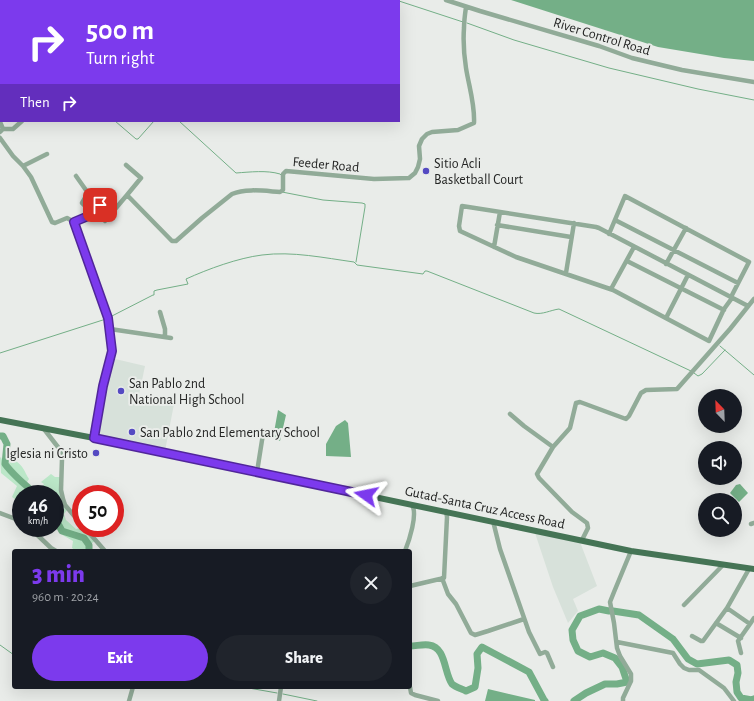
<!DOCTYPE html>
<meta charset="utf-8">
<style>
:root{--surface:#171b24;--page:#20242c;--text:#f1f3f6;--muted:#9ea1a6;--accent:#7c3aed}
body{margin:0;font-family:"Alegreya Sans",sans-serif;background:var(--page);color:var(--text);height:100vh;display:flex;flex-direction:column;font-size:15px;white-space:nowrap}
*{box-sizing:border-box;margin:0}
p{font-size:13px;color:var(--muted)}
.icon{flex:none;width:22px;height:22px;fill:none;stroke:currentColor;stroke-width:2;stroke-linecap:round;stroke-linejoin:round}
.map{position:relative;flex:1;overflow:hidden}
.sheet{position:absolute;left:12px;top:549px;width:400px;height:140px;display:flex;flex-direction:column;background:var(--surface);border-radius:4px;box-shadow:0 4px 16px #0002}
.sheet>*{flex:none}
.top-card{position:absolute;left:0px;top:0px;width:400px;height:122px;box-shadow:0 4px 16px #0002;background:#7c3aed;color:#fff;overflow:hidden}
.needle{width:26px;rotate:337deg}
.controls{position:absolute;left:698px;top:389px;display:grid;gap:8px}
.controls a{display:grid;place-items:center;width:44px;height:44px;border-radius:50%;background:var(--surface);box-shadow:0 4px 16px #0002;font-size:20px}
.speed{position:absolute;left:12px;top:485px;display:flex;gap:8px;font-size:20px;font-weight:700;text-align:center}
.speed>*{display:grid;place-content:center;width:52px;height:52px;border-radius:50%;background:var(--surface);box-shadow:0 4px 16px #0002;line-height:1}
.speed small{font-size:10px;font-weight:400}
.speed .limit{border:6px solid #d22;background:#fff;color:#111}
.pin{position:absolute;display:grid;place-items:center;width:34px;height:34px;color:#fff;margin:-17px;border-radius:8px;box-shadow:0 2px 6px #0006}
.me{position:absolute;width:44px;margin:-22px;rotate:282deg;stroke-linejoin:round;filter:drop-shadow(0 0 3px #0008)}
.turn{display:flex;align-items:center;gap:14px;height:84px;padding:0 20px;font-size:18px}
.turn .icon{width:52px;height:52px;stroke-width:2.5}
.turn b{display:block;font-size:28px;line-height:34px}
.then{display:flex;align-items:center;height:38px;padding:0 20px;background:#0003;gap:8px;font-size:15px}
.round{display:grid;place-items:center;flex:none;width:42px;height:42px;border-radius:21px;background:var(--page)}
.overview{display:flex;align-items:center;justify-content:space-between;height:68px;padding:0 20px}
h1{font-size:24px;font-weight:800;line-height:30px;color:var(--accent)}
.cta{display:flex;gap:8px;margin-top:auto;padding:8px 20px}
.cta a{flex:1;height:46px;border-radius:24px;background:var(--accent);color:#fff;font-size:16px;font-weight:800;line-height:46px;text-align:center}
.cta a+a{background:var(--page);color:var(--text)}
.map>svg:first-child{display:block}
.built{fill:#d7e1da}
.green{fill:#bbe7c8}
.water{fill:#74af87}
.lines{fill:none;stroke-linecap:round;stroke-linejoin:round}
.stream{stroke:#74af87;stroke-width:1}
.river{stroke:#74af87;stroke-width:7}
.minor{stroke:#91ab98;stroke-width:4.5}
.major{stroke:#457455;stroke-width:6}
.route-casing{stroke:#51269a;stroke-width:10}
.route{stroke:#7c3aed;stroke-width:7}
.poi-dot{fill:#544ac2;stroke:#e9ece9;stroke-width:1.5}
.labels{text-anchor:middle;stroke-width:4;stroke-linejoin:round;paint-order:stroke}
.street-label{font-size:14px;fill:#252625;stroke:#e9ece9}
.poi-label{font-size:14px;fill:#252625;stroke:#e9ece9;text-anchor:start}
</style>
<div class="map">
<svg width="754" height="701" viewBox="0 0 754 701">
<rect width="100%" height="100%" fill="#e9ece9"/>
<!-- built -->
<path class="built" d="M111 358 145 366 139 395 174 404 165 451 96 436Z
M535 533 580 542 597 586 573 599 578 611 568 623 553 587Z"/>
<!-- green -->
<path class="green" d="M1 457 4 466 9 473 17 480 26 491 31 494H21L19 502 12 497 17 486 1 473 0 458Z
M16 461C24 467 24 471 29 479L27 482 13 469 7 463Z
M51 474 55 477H61V490L68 509 64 514 66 520 76 529 81 528H84L95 541 92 543 85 536 64 530 57 520 63 512 58 502 55 500V494H43L39 492 44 484 41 482Z
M59 533C70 536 87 537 87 551H76L72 548 73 541Z"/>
<!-- water -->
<path class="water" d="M511 0H754V61L724 58 658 47Z
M278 410 286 415 280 441 273 438Z
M345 420 348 423 351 457 326 456V444L336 426Z
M740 484 748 493 739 502 730 493 736 485Z
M488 689 535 700V701H485Z"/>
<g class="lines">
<!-- stream -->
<path class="stream" d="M399 1 463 22
M467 23 514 40 609 68 698 89 754 100
M0 25 1 26
M115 121 136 139H138L154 121
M179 121 236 173C250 172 267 170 280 174L281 175
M282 192 323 200 362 203 365 204V207L356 262
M110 317 153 295H154V291L157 290 188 284 186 279C208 269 238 258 262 255 292 251 325 258 354 262L357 265 423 274 425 271H427L534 313C542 315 551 310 559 309L691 371
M720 346 754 375
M0 353 106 319
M694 373 698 376 702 374 725 350
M0 645 14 655
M243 687 277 693
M283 694 317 701"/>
<!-- river -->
<path class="river" d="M0 436H3L7 444 5 464C14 476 25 485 36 494
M55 506 58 509 56 520 62 531 84 538 89 545V551
M613 611 639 615 673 639 688 659 697 664 729 660 737 665 738 673 736 682 737 692 741 698 752 700 754 699
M410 646C416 646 423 644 429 645 446 647 444 673 452 684 455 687 462 689 466 691L475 687 478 668 477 654 482 647 529 672 544 700 545 701
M574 701 586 693 605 684H617L627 682 622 667 615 658 603 653 590 657 578 651 573 640 572 630 580 616 599 609 609 611"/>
<!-- minor -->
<path class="minor" d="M446 0 480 11 599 46 632 58 682 70 754 82
M0 20 1 22
M0 122 3 129
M0 132 3 129H13L22 121
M0 138 13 156 23 166 31 177 52 222 55 223 67 218 74 222 108 318 112 351 103 386 94 438
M126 165 141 178 127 195
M23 166 47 154
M76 176 88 193 82 203 93 213
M95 211 105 221 127 195 172 241H176L202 218 232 194C246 188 265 191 280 192L283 190V174L286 171 374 179 409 178 415 173 418 167 420 159 419 146 422 139 427 134 432 132 458 130 474 123C475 104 469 87 466 68 464 55 463 41 464 28 464 21 465 14 466 7
M615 220 738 283
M74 222 93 213 100 205
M497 225 571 237
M609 234 625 196 749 262 731 297
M494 247 500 212
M627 261 724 310
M666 264 686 228
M566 273 574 223
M611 289 634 247
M732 298 724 309 709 341 613 290 516 257 460 231 459 226 462 206 596 227 599 228 748 306
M160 312 165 329V337
M666 318 688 275
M110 329 171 338
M510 414 524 426 553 447
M44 429 61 451 62 459 61 490 63 499 65 505 81 524
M257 472 263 434
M0 513 21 521
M493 521 500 549 529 632 540 654 545 652 547 653 553 667
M751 524 754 523
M30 528 51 548 56 551
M85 528 105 551
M582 540 588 528 587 523 572 512 539 478 537 474 553 447 570 428 576 403 580 402 626 419 629 416 641 393 646 390 677 389 730 329 754 299
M405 551C409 541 418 514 412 505
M442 578 448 594 456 604 471 633 475 635 488 631 524 619
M410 586 444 578 447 517 446 511
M684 605 723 565
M727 608 750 624 754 618
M716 623 741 638
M692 636 701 641H703L727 608 749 569
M617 642 673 653 680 664 684 668 689 670H699L724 688 734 701
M741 653 738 641 750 624
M410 687 411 693 415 695 438 701
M129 701 133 687
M279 701 281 687
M623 701V698L631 681V674L620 656 617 648 614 623 610 602 614 592 631 551"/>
<!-- major -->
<path class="major" d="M0 420 94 438 631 551 754 569"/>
</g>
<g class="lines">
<defs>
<path id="route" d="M100 205 93 214 74 222 108 318 112 351 103 386 94 438 366 495"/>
</defs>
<!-- route casing -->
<use href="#route" class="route-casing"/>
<!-- route -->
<use href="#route" class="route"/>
</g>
<!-- markers -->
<g class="poi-dot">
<circle cx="426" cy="171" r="4"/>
<circle cx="121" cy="391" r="4"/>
<circle cx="132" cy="432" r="4"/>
<circle cx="96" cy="453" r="4"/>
</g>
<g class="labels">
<!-- street labels -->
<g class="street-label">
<text transform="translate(602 36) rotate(17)" y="5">River Control Road</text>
<text transform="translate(326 164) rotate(5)" y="5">Feeder Road</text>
<text transform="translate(485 507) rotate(12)" y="5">Gutad-Santa Cruz Access Road</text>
</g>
<!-- poi labels -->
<g class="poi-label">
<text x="434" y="168">Sitio Acli<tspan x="434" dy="16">Basketball Court</tspan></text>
<text x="129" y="388">San Pablo 2nd<tspan x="129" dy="16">National High School</tspan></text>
<text x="140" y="437">San Pablo 2nd Elementary School</text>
<text x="88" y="458" text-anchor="end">Iglesia ni Cristo</text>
</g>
</g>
</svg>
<div class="controls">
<a><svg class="needle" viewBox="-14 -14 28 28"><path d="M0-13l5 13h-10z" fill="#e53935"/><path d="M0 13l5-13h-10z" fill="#9ea1a6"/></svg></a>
<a><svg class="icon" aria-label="sound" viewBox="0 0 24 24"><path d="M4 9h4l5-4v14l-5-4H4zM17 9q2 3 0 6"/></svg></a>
<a><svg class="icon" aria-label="search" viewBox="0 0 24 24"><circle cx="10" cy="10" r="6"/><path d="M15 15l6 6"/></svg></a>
</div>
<div class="speed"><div>46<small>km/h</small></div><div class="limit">50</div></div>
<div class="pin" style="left:100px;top:205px;background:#d93025"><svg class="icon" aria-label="arrive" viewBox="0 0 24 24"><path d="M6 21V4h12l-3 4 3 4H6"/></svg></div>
<svg class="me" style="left:366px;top:495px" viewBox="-20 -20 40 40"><path d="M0-17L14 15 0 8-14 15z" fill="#7c3aed" stroke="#fff" stroke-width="4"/></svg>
<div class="top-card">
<div class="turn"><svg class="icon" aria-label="right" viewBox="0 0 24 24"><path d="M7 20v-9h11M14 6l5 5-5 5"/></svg><div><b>500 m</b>Turn right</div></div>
<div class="then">Then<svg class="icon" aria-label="right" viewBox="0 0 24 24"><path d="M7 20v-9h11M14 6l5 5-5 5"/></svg></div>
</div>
<section class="sheet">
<div class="overview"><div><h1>3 min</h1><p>960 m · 20:24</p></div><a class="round"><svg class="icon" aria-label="close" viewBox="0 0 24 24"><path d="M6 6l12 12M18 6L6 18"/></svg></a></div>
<div class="cta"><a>Exit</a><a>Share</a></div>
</section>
</div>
